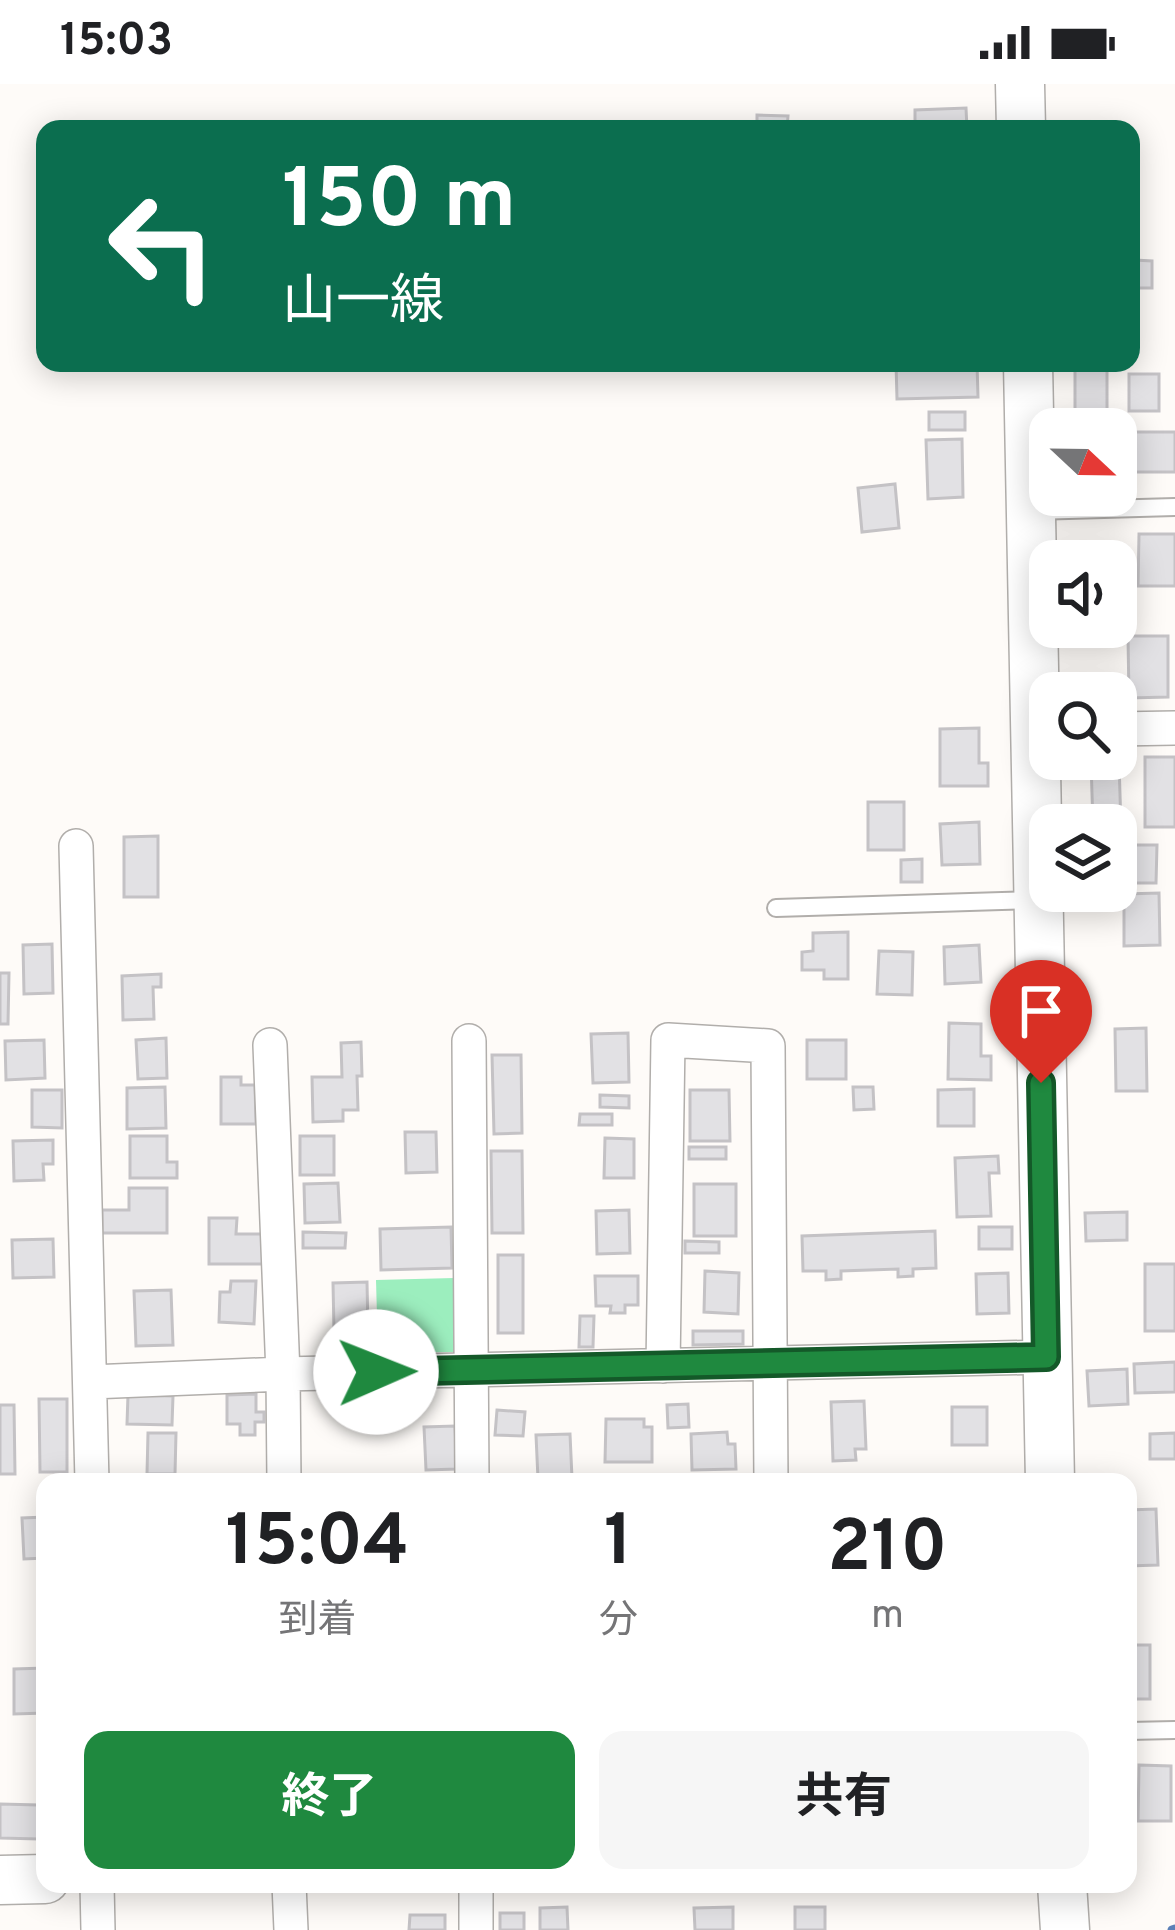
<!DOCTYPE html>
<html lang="ja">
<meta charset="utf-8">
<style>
:root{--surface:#fff;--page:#f6f6f6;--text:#202124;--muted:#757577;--accent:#1f893f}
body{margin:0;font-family:Overpass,"Noto Sans JP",sans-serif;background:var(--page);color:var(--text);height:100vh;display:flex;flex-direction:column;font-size:45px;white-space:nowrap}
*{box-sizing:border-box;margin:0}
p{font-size:39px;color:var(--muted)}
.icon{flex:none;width:66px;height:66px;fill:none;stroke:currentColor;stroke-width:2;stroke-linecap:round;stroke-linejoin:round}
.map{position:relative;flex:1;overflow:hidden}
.panel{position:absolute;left:36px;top:1389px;width:1101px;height:420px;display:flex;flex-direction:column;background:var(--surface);border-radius:24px;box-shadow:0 6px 30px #0003}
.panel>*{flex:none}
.top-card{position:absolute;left:36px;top:36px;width:1104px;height:252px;border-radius:24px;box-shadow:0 6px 30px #0003;background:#0b6e4f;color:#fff;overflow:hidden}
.needle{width:78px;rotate:112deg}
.controls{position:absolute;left:1029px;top:324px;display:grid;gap:24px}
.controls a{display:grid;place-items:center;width:108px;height:108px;border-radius:24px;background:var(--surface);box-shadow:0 6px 30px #0003;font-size:60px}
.pin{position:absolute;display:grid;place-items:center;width:102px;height:102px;color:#fff;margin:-123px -51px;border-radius:50% 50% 50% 0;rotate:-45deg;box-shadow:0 0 12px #0007}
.pin .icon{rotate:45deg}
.me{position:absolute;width:132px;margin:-66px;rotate:89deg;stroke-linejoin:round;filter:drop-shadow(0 0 9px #0008)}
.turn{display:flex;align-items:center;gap:42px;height:252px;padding:0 48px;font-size:54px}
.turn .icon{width:156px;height:156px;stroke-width:2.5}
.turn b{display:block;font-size:84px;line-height:102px}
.eta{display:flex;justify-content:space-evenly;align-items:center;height:204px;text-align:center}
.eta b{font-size:72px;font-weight:700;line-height:84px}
.primary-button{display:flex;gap:24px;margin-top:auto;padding:24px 48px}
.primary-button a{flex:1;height:138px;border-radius:24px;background:var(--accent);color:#fff;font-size:48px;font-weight:700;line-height:138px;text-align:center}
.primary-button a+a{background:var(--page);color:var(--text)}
.status{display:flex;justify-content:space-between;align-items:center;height:84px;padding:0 60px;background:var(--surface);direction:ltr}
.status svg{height:33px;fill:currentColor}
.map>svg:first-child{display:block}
.green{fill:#9ceebe}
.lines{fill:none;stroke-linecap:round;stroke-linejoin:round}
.stream{stroke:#5b80b7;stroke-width:9}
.building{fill:#e2e1e4;stroke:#c4c2c5;stroke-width:3}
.lane-casing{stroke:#b1aeab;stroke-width:20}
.street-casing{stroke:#b1aeab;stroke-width:36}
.secondary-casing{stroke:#b1aeab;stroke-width:51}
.lane{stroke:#fff;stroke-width:16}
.street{stroke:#fff;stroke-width:33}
.secondary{stroke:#fff;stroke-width:48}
.route-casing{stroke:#145929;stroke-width:30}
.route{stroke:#1f893f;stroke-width:21}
</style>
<div class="status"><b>15:03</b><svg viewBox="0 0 49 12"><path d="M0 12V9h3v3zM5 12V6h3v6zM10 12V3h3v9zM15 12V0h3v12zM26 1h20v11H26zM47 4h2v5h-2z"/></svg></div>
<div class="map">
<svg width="1175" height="1846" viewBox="0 0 1175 1846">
<rect width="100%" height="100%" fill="#fefbf8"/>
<!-- green -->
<path class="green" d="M454 1194 455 1268 378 1269 376 1196Z"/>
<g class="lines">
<!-- stream -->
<path class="stream" d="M1172 1846 1175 1845"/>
</g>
<!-- building -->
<path class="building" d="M966 24 967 45H915V26Z
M757 31 788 32 787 45H757Z
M1134 176 1152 177V204H1134Z
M896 279H977L978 313 897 315Z
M1075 283H1107V331H1075Z
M1129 290H1159V327H1129Z
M929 328H965V346H929Z
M1128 348H1175V388H1128Z
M962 355 963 413 928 415 926 356Z
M895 400 899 444 862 448 858 404Z
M1139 450H1175V502H1138Z
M1128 552H1168V613L1129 614Z
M979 644V679H988V702H940V645Z
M1145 673H1175V743H1145Z
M1091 678H1119L1121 743 1093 741Z
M868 718H904V766H868Z
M979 738 980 780 942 781 940 740Z
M158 752V813H124V753Z
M1126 761H1157L1156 799H1126Z
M922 775V798H901V776Z
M1159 809 1160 861 1124 862V810Z
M848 848V895H824V886H802V868L813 867V849Z
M52 860 53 909 24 910 23 861Z
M979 861 981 898 945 900 944 863Z
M879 867 913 868 912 911 877 910Z
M0 889H9L8 940H0Z
M161 890V903H153L154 935 123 936 122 892Z
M949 939 981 940V972H991V996L948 995Z
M1146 944 1147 1007H1116L1115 945Z
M628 949 629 998 593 999 591 950Z
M166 954 167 994 138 995 136 956Z
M44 956 45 994 6 996 5 957Z
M807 956H846V995H807Z
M361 958 362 992H357L358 1026H343V1037L313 1038 312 993H342L341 959Z
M492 971H521L522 1049 494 1050Z
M221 993H241V1001H255L256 1040H221Z
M165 1003 166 1044 127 1045V1004Z
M853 1003H873L874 1025 854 1026Z
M974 1005V1042H938V1006Z
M32 1006H62V1044L32 1043Z
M690 1006H729L730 1057H690Z
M600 1011 629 1012V1024L600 1023Z
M580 1030H612V1041H579Z
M405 1048H436L437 1088 406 1089Z
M130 1052H167V1078H177V1094H130Z
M300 1052H334V1091H300Z
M605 1054 634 1055V1094H604Z
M53 1056V1080H43L44 1096 14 1097 13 1057Z
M689 1063H726V1075H689Z
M491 1067H522L523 1149H492Z
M998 1072 999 1089H989L991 1132 957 1133 955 1074Z
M338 1099 340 1138 305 1139 304 1100Z
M694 1100H736V1152H694Z
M129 1104H167V1149H102V1126H129Z
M629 1126 630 1169 597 1170 596 1127Z
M1127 1128V1156L1086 1157 1085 1129Z
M209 1134H237L236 1150H267V1180H209Z
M451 1143 452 1184 381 1186 380 1145Z
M979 1143H1012V1165H979Z
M935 1147 936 1184 913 1185V1192L898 1193V1185L841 1187V1195L826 1196V1187H803L802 1152Z
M303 1148 346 1149 345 1164H303Z
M53 1155 54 1193 13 1194 12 1156Z
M685 1157 719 1158V1169H685Z
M498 1171H523V1249H498Z
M1145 1180H1175V1247H1145Z
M705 1187 739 1189 738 1230 704 1228Z
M1008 1189 1009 1229 977 1230 976 1190Z
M595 1192H638V1221H625V1229H610L611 1222H596Z
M231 1197H256L254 1240 219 1238 220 1208H230Z
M367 1198 368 1246 334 1247 333 1199Z
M171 1206 173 1261 136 1262 134 1207Z
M580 1232H594L593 1263H579Z
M693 1247H743V1260L693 1261Z
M1175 1278V1308L1135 1309 1134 1280Z
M1127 1285 1128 1320 1089 1322 1087 1287Z
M256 1310V1328H264V1338H255V1351H240V1340H227V1311Z
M128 1311 173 1312 172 1341 127 1340Z
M39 1315H67V1388H40Z
M864 1317 866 1365H855L856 1376 833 1377 831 1318Z
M688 1320 689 1343 668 1344 667 1321Z
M0 1321H14L15 1390H0Z
M952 1323H987V1361H952Z
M497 1326 525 1328 523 1352 495 1351Z
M606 1335H644V1343H652V1378H605Z
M455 1342 457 1385 426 1386 424 1343Z
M727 1348 728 1360H735L736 1385 692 1386 691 1350Z
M148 1349H176L175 1390H147Z
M1175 1349V1375H1150V1350Z
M570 1350 572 1394 538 1395 536 1351Z
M1156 1425 1158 1481 1128 1482V1426Z
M45 1433V1474L24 1475 22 1434Z
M1128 1561H1150V1615H1128Z
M45 1584V1629L14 1630V1585Z
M1139 1681 1171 1682V1737H1138Z
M0 1720 38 1721V1755L0 1754Z
M567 1823 568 1846H540V1824Z
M733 1823V1846H695L694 1824Z
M795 1823H825V1846H795Z
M500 1829H524V1846H500Z
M410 1831H445V1846H409Z"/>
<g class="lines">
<defs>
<path id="lane" d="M1033 427 1175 423
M776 824 1037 816
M1128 1647 1175 1646"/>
<path id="street" d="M1116 645 1175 644
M76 762 92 1398
M469 957 472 1398
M270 961 283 1290 284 1398
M663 1282 668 956 768 962 771 1398
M91 1298 283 1290 1045 1273
M97 1800 98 1846
M289 1800 291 1846
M476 1800V1846"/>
<path id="secondary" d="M1020 0 1021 45
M1028 279 1050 1398
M0 1796 45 1795
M1062 1800 1065 1846"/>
</defs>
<!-- lane casing -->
<use href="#lane" class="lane-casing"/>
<!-- street casing -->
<use href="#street" class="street-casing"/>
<!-- secondary casing -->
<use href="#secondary" class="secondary-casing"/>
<!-- lane -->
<use href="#lane" class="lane"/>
<!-- street -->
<use href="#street" class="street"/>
<!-- secondary -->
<use href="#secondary" class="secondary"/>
</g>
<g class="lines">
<defs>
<path id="route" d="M376 1288 1046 1273 1041 999"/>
</defs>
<!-- route casing -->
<use href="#route" class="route-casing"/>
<!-- route -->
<use href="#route" class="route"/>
</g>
</svg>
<div class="controls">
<a><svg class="needle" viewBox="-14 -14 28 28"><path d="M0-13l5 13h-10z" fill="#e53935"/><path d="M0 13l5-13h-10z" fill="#757577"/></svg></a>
<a><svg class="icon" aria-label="sound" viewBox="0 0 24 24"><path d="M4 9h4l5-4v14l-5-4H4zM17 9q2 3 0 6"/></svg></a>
<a><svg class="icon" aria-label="search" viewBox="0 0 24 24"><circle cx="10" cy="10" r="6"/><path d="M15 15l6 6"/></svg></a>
<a><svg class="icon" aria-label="layers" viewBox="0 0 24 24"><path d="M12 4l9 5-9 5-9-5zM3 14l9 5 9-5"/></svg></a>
</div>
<div class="pin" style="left:1041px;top:999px;background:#d93025"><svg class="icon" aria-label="arrive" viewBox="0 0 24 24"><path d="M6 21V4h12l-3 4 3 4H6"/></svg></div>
<svg class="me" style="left:376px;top:1288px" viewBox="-20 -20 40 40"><circle r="19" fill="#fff"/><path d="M0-13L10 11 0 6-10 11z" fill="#1f893f"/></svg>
<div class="top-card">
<div class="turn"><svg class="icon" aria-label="left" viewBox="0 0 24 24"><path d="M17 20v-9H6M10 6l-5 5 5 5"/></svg><div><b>150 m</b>山一線</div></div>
</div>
<section class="panel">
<div class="eta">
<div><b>15:04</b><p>到着</p></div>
<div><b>1</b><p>分</p></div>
<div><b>210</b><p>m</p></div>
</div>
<div class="primary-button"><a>終了</a><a>共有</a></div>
</section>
</div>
